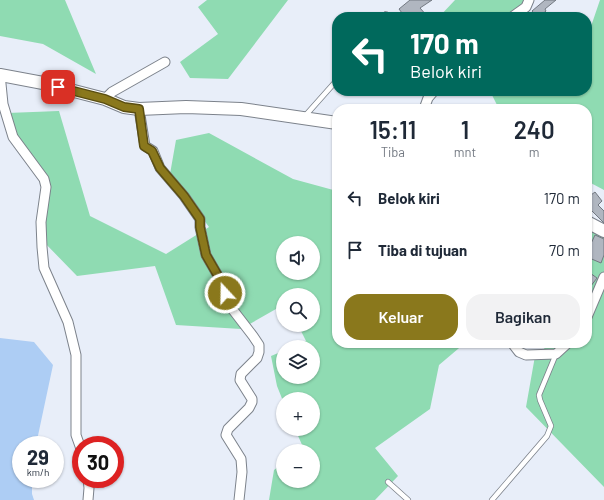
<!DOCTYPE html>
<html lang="id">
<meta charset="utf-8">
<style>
:root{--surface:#fff;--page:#f2f2f3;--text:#1f2937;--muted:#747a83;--accent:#8a781c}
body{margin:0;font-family:Barlow,sans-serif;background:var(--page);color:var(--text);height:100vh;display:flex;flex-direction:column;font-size:15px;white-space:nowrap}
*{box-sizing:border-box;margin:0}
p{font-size:13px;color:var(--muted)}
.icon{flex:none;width:22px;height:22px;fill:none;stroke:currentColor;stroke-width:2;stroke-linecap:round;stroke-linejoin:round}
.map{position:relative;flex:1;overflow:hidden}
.panel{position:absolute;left:332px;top:104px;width:260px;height:244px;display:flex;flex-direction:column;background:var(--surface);border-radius:16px;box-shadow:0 1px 3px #0004}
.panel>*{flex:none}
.banner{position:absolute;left:332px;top:12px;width:260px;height:84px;border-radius:16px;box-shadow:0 1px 3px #0004;background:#00695c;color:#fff;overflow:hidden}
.buttons{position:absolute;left:276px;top:236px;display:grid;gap:8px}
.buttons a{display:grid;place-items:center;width:44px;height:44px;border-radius:50%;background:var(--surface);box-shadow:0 1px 3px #0004;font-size:20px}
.speed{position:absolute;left:12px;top:436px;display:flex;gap:8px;font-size:20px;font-weight:700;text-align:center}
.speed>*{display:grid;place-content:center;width:52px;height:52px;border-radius:50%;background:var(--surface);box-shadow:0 1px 3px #0004;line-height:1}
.speed small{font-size:10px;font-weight:400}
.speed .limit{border:6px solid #d22;background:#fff;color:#111}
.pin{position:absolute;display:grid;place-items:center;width:34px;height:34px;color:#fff;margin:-17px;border-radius:8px;box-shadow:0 2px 6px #0006}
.me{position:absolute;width:44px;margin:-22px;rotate:339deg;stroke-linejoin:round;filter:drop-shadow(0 0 3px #0008)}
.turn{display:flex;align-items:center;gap:14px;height:84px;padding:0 12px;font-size:18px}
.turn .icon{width:52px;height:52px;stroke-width:2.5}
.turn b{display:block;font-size:28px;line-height:34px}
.eta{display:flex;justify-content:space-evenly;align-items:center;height:68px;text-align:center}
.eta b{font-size:24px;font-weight:600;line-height:28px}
.cta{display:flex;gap:8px;margin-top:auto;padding:8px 12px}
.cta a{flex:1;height:46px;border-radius:16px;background:var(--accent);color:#fff;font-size:16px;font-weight:600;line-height:46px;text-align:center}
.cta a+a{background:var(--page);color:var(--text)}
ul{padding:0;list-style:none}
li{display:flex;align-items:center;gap:12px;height:52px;padding:0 12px}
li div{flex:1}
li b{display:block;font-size:15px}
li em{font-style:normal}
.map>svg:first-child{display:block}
.green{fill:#8fdbb2;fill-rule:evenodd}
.water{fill:#adcdf4}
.building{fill:#b0b6c0;stroke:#737982}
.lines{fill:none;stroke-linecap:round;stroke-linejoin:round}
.lane-casing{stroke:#7c828b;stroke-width:6}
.street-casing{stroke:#7c828b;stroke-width:11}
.secondary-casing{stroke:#7c828b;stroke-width:14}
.lane{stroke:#fff;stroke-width:4.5}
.street{stroke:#fff;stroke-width:9}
.secondary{stroke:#fff;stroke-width:12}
.route-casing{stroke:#5a4e12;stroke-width:10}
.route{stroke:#8a781c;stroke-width:7}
</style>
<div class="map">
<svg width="604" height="500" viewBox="0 0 604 500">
<rect width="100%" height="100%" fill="#e8eef9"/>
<!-- green -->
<path class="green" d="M0 0H65L96 74 43 44 0 36Z
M207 0H288L228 79 190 78 180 62 218 34 198 7Z
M455 0H532L514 17H439Z
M600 0H604V190L587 181V109H499L490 91H587V38Z
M59 111 90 216 166 254 209 227 170 174 176 140 209 133 293 179 337 191V343H465L439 365 430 409 375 448 398 476 375 500H269L274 470 283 463V481H313V451H298L303 447 295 429H313V399H283V401L277 386 271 356 283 351V377H313V347H292L306 341 298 325H313V295H283V305L241 329 176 325 155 266 77 276 42 240 44 175 15 142 7 113ZM283 243H313V273H283Z
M587 224 604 231V487L526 407 535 356 551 343H587Z"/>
<!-- water -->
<path class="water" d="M0 338 34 342 53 365 36 445H21V479H32V494L34 500H0Z"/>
<!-- building -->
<path class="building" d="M410 0H432L420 8 428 17H405L399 9Z
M545 0H556L545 9 546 11 539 17H537L532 11Z
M587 190 591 195 595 192 602 201 598 205 604 211V223L587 206Z
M595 235 604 239V255L601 263 587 257V252Z
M590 273 597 278 587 291V277Z"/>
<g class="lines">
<defs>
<path id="lane" d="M385 17 386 14
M305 116 337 80
M388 482 408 500
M492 500 547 436 551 426 540 400 539 395 556 354"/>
<path id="street" d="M512 17 526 7 529 0
M0 74 3 104 13 137 44 179 46 187 41 222 42 247 44 268 68 322 76 355V435L81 449
M105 99 112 92 165 62
M139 109 145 146 153 151 160 168 184 196 200 219V227L206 255 221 281 225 293 233 310 253 336 259 345V352L257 358 241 374 240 380 252 399V402L249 408 228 429 226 435 241 459 242 472 239 500
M424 109 428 98 434 91
M587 317 604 277
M512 343 519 352 526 355 556 354 568 343
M88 500 89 488 88 479"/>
<path id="secondary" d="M0 75 43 83 105 99 124 107 139 109 186 107 241 109 337 123
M587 222 604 231"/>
</defs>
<!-- lane casing -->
<use href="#lane" class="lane-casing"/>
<!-- street casing -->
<use href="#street" class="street-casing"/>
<!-- secondary casing -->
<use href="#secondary" class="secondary-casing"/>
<!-- lane -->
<use href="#lane" class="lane"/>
<!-- street -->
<use href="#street" class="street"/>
<!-- secondary -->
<use href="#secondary" class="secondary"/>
</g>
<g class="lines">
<defs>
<path id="route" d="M58 87 105 99 124 107 139 109 144 146 152 151 160 168 184 196 200 219V227L206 255 221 281 225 293"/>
</defs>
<!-- route casing -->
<use href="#route" class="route-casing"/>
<!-- route -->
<use href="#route" class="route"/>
</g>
</svg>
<div class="buttons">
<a><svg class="icon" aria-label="sound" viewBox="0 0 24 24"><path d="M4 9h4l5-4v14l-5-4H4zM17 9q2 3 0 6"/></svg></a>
<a><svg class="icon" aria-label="search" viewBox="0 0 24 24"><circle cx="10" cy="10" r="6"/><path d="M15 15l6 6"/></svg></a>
<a><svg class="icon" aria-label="layers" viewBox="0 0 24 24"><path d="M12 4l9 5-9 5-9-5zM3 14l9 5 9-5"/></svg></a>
<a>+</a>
<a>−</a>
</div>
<div class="speed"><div>29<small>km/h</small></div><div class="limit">30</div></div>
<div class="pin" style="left:58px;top:87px;background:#d93025"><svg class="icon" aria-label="arrive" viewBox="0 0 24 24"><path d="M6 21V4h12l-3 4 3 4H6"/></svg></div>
<svg class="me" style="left:225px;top:293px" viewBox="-20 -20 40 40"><circle r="17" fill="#8a781c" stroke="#fff" stroke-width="3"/><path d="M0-11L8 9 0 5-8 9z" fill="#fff"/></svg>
<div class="banner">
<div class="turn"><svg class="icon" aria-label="left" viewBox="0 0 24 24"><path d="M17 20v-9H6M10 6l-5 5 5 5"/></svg><div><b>170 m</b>Belok kiri</div></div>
</div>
<section class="panel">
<div class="eta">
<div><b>15:11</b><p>Tiba</p></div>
<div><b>1</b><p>mnt</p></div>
<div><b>240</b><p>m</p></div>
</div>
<ul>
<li><svg class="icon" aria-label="left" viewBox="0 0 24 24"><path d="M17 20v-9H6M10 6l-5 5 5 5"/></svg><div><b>Belok kiri</b></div><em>170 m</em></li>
<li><svg class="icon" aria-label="arrive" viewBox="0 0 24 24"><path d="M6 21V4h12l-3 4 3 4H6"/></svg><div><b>Tiba di tujuan</b></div><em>70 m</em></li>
</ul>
<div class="cta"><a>Keluar</a><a>Bagikan</a></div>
</section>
</div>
